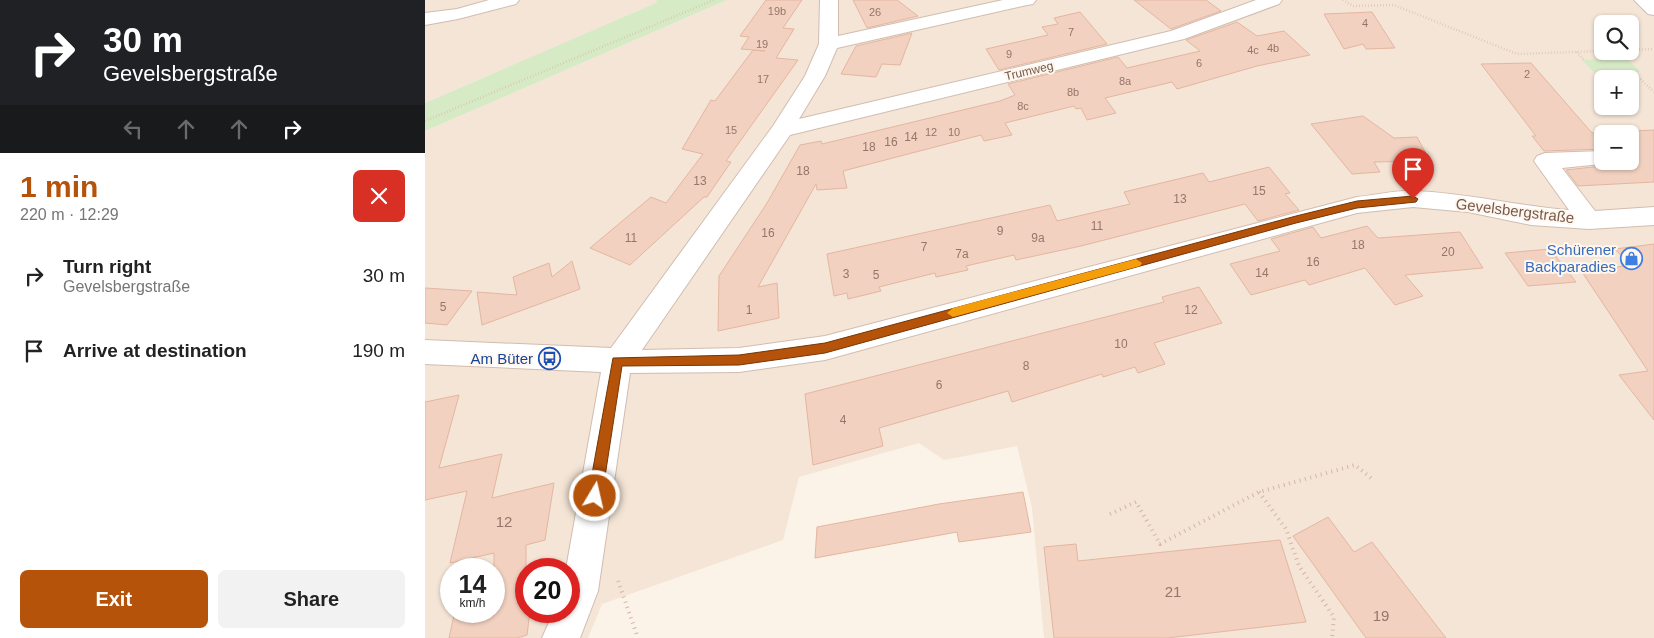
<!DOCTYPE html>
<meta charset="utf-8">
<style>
:root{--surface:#fff;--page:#f2f2f2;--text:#222;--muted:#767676;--accent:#b45309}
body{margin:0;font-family:Arial,sans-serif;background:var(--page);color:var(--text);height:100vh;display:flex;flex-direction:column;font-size:19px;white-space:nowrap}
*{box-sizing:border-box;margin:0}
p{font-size:16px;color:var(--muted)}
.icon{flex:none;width:28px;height:28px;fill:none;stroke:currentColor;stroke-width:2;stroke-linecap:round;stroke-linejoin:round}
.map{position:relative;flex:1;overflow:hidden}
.drawer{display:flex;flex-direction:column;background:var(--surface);width:425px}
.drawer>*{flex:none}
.hud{background:#202124;color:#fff;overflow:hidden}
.controls{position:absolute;left:1169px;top:15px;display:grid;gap:10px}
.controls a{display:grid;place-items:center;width:45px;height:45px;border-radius:8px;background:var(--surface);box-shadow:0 1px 4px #0004;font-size:25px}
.speed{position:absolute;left:15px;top:558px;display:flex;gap:10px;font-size:25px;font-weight:700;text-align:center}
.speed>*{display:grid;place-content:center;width:65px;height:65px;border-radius:50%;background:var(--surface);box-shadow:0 1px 4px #0004;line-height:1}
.speed small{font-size:12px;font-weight:400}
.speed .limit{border:8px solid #d22;background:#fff;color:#111}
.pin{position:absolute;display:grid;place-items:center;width:42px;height:42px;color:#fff;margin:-51px -21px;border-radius:50% 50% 50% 0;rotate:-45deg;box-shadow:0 0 5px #0007}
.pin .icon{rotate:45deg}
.me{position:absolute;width:55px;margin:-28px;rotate:9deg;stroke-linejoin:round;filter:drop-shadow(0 0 4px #0008)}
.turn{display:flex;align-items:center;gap:18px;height:105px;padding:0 20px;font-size:22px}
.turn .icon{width:65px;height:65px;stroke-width:2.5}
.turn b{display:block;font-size:35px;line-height:42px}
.lanes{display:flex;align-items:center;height:48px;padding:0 20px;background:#0003;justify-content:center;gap:25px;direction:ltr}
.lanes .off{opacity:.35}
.round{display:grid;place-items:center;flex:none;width:52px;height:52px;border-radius:8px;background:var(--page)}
.head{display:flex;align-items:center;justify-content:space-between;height:85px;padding:0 20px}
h1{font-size:30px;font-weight:600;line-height:38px;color:var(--accent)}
.cta{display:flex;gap:10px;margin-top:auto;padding:10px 20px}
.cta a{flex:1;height:58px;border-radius:8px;background:var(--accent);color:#fff;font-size:20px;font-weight:600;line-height:58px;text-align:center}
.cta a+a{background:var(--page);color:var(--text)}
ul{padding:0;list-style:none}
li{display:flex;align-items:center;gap:15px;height:75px;padding:0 20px}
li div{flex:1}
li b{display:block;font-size:19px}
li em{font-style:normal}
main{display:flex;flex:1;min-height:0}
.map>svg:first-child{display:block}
.residential{fill:#f4e5d6;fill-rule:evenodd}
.green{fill:#d7eac6}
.building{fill:#f2d1c0;stroke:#e4b6a0}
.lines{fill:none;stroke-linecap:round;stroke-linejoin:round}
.minor-casing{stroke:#d1bdb0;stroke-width:2}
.path-far1{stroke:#d7b4a2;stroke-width:2.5;stroke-dasharray:0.5 2.5;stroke-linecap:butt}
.path{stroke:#d7b4a2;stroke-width:4;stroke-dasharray:1 4.5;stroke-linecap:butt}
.minor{fill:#fff;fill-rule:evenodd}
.route{fill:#b45309;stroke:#753606}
.slow{fill:#f59e0b}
.labels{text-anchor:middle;stroke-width:4;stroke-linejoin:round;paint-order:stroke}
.far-number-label{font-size:11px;fill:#967669}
.far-street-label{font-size:12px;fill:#77584c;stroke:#fff7ee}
.number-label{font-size:12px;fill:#967669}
.street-label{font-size:15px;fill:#77584c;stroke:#fff7ee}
.shop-label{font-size:15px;fill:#366cbe;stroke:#fff7ee;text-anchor:end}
.transit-label{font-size:15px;fill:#164399;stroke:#fff7ee;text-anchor:end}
.near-number-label{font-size:15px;fill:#967669}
</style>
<main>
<section class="drawer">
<div class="hud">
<div class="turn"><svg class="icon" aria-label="right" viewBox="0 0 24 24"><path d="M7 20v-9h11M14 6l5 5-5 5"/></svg><div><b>30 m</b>Gevelsbergstraße</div></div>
<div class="lanes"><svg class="icon off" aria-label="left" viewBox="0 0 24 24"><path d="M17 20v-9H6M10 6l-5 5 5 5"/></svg><svg class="icon off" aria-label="ahead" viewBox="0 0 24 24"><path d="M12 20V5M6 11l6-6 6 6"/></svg><svg class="icon off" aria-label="ahead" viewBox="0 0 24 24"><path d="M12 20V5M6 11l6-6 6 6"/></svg><svg class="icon" aria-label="right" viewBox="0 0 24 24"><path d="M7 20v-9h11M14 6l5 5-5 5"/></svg></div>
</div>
<div class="head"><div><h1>1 min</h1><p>220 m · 12:29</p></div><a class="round" style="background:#d93025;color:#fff"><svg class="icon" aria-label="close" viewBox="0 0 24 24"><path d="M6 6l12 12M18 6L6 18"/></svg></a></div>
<ul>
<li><svg class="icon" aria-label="right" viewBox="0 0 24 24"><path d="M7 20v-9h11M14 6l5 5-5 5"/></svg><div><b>Turn right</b><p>Gevelsbergstraße</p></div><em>30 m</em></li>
<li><svg class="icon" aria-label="arrive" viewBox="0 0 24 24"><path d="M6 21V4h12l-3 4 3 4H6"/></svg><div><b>Arrive at destination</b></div><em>190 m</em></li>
</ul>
<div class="cta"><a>Exit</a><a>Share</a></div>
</section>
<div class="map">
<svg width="1229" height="638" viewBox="0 0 1229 638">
<rect width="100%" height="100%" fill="#fcf3e8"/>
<!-- residential -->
<path class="residential" d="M0 0H232V3L0 103Z
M302 0H1229V638H619L607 508 592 446 519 460 494 443 374 477 358 540 177 604 163 638H0V131ZM1178 24H1205V51H1178ZM1178 79H1205V106H1178ZM1178 134H1205V161H1178ZM26 569H69V611H26ZM101 569H144V611H101Z"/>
<!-- green -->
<path class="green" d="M232 0H302L0 131V103L231 3Z
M1201 58 1216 72 1171 74 1157 60Z"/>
<!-- building -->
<path class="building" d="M341 0H377L358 28 369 29 351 58 373 60 301 161 306 162 282 197H279L205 265 165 248 226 197 241 203 278 154 257 149 286 100 290 101 328 50 340 51 316 49 324 37 315 36Z
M428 0H472L493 16 442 28Z
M709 0H781L796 11 746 29Z
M655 12 682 44 574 70 561 49 623 35 617 27 633 24 629 18Z
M947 12 970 48 941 49 938 44 919 49 899 14Z
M812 22 832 36 859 31 885 55 832 66 752 89 747 82 680 98 691 113 662 120 656 108 651 109 649 106 580 123 587 135 559 141 556 135 418 171 422 188 392 190 391 184 333 287 352 283 354 318 293 331 294 276 342 203 375 145 396 141 397 144 575 101 590 95 583 84 693 57 702 68 775 51 761 40Z
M487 33 475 65 457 64 451 77 416 74 431 46Z
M1106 63 1167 133 1229 130V182L1153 186 1141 170 1186 165 1189 161H1205V134H1178V149L1119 151 1107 136H1111L1056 64Z
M938 116 969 138 992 137 1005 161 949 162 955 172 927 174 886 124Z
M844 167 865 193 860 194 874 210 833 221 820 204 656 246 591 260 589 255 541 266 543 270 511 277 510 273 454 287 456 291 423 299 422 293 409 296 402 254 625 205 632 221 705 204 699 192 778 173 784 182Z
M942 226 953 238 1035 232 1058 268 980 275 998 296 970 305 940 268 884 285 880 280 826 295 805 264 855 251 846 239 888 227 896 238Z
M1229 244V420L1194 375 1223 371 1157 272 1205 265 1190 249Z
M1125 249 1151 282 1103 286 1080 253Z
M147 261 155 289 57 325 52 292 92 295 88 277 124 263 127 277Z
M774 287 797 323 729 343 740 364 713 373 710 367 678 377 677 374 587 402 583 391 454 428 458 446 388 465 380 394 739 302 737 297Z
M0 288 47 291 22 325 0 323Z
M34 395 14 468 77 454 67 498 129 483 120 540 101 545V611H105L102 635 92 638H24L30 611H69V553L25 563 42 491 0 500V402Z
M598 492 606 532 534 542 532 532 390 558 392 527 514 504Z
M903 517 929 552 947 542 1021 638H941L868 536Z
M855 540 881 622 742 638H629L619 547 651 544 653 561Z"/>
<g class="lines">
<defs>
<path id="minor" d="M64 0H94L91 4 33 19 0 25V13L32 9Z
M395 0H413V36L578 0H611L608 4 602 5 412 48 400 76 374 119 746 31 831 0H857L854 4 759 39 365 135 217 350 314 348 400 336 932 197C951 195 971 190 990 191 1042 193 1092 206 1144 210L1109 161 1112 156 1120 153 1178 151V161H1187L1186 163 1137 168 1170 211 1229 207V225L1164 229 1106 225 1043 212 988 207 932 213 400 360 314 372 205 373 173 591 155 638H117L129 611H144V569H141L176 372 0 364V340L186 348 348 126 380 76 394 44Z
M1209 0H1229V15L1223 14Z"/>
</defs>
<!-- minor casing -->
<use href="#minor" class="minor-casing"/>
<!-- path-far1 -->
<path class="path-far1" d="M918 0 928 6 969 5 1092 54 1178 51
M1205 50 1229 49
M1152 52 1159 60
M1209 73 1229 92
M0 121 289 0"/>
<!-- path -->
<path class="path" d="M834 492 861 529 874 566 909 617 907 638
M685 514 711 502 735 544 834 492 930 465 946 478
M193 581 213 638"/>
<!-- minor -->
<use href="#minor" class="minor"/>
</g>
<!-- route -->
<path class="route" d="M988 196 993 199 991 202 932 208 871 223 400 353 314 365 197 366 177 496 175 500 170 502 165 500 163 496 188 358 314 355 400 343 871 216 932 201Z"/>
<!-- slow -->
<path class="slow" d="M711 259 717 263 715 266 528 317 522 313 528 308Z"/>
<!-- icons -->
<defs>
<symbol id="shop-ring" viewBox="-11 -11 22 22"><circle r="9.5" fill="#fff7ee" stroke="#3f7fe0" stroke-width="1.5"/><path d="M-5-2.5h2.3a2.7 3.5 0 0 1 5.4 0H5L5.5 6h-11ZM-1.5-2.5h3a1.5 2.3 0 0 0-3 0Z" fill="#3f7fe0"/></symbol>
<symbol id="bus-ring" viewBox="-11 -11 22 22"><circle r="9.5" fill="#fff7ee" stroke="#1a4fb4" stroke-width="1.5"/><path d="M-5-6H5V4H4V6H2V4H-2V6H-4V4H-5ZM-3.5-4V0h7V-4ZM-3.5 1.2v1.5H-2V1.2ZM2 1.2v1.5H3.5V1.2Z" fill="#1a4fb4"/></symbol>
</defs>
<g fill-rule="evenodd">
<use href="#shop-ring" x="1194" y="246" width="25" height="25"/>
<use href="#bus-ring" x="112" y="346" width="25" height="25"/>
</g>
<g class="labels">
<!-- far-number labels -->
<g class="far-number-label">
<text x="352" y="15">19b</text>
<text x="450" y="16">26</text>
<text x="940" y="27">4</text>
<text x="646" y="36">7</text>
<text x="337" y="48">19</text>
<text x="848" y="52">4b</text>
<text x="828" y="54">4c</text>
<text x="584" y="58">9</text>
<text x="774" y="67">6</text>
<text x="1102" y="78">2</text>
<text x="338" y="83">17</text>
<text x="700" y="85">8a</text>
<text x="648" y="96">8b</text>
<text x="598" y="110">8c</text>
<text x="306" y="134">15</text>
<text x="506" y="136">12</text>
<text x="529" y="136">10</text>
</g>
<!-- far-street labels -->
<g class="far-street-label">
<text transform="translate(604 71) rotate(-13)" y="4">Trumweg</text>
</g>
<!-- number labels -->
<g class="number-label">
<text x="486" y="141">14</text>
<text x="466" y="146">16</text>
<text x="444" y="151">18</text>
<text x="378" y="175">18</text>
<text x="275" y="185">13</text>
<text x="834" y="195">15</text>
<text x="755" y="203">13</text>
<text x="672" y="230">11</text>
<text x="575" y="235">9</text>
<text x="343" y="237">16</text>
<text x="206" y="242">11</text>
<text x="613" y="242">9a</text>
<text x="933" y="249">18</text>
<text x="499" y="251">7</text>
<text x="1023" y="256">20</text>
<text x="537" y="258">7a</text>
<text x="888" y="266">16</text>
<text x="837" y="277">14</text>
<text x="421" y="278">3</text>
<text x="451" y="279">5</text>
<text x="18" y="311">5</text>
<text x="324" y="314">1</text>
<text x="766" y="314">12</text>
<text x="696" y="348">10</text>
<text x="601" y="370">8</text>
<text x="514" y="389">6</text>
<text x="418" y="424">4</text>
</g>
<!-- street labels -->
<g class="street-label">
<text transform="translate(1090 211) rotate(7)" y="5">Gevelsbergstraße</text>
</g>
<!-- shop labels -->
<g class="shop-label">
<text x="1191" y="255">Schürener<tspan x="1191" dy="17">Backparadies</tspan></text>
</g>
<!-- transit labels -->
<g class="transit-label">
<text x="108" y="364">Am Büter</text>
</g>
<!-- near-number labels -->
<g class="near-number-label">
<text x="79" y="527">12</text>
<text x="748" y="597">21</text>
<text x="956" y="621">19</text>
</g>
</g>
</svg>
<div class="controls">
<a><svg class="icon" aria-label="search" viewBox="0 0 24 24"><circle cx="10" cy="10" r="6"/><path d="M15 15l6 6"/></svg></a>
<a>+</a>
<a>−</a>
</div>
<div class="speed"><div>14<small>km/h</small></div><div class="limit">20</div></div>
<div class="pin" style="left:988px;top:199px;background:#d93025"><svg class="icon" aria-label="arrive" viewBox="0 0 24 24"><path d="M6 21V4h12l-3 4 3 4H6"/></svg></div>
<svg class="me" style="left:170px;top:496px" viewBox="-20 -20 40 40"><circle r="17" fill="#b45309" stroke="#fff" stroke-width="3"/><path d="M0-11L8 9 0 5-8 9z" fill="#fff"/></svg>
</div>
</main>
